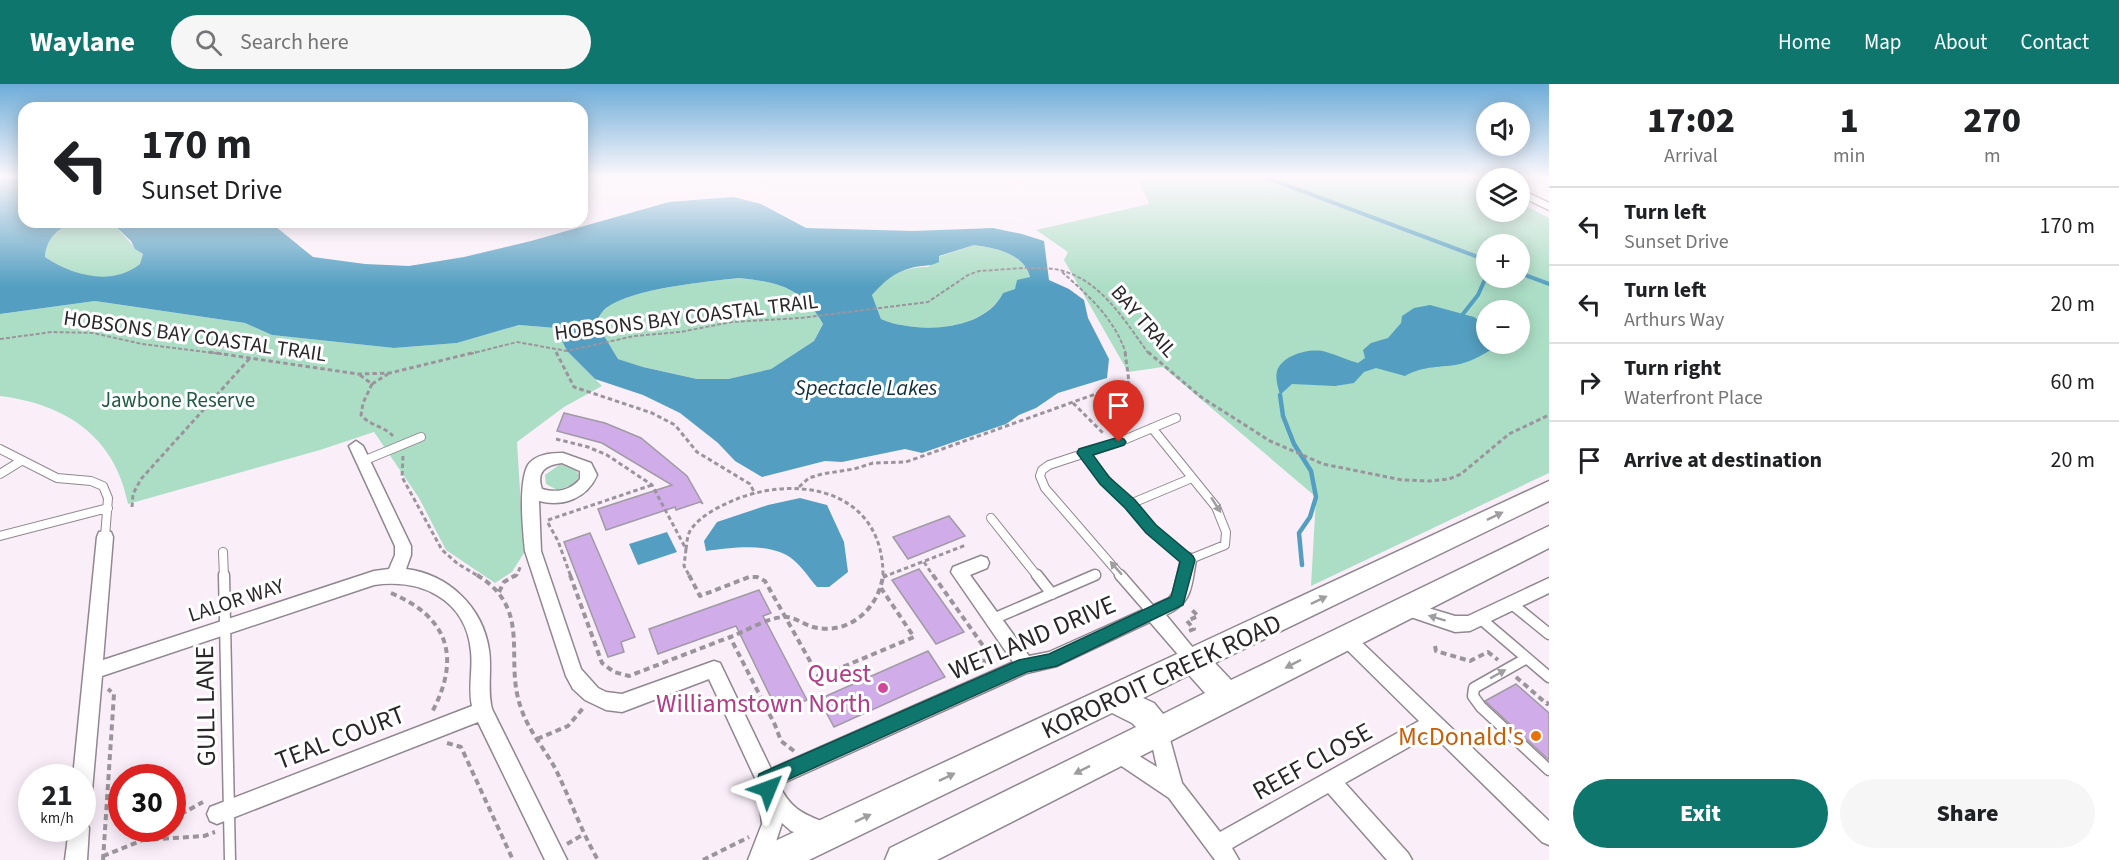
<!DOCTYPE html>
<meta charset="utf-8">
<style>
:root{--surface:#fff;--page:#f6f6f6;--text:#202124;--muted:#757577;--line:#e0e0e0;--accent:#0f766e}
body{margin:0;font-family:"Source Sans 3",sans-serif;background:var(--page);color:var(--text);height:100vh;display:flex;flex-direction:column;font-size:22px;white-space:nowrap}
*{box-sizing:border-box;margin:0}
p{font-size:20px;color:var(--muted)}
.icon{flex:none;width:33px;height:33px;fill:none;stroke:currentColor;stroke-width:2;stroke-linecap:round;stroke-linejoin:round}
.map{position:relative;flex:1;overflow:hidden}
.side{display:flex;flex-direction:column;background:var(--surface);width:570px}
.side>*{flex:none}
.top-card{position:absolute;left:18px;top:18px;width:570px;height:126px;border-radius:18px;box-shadow:0 3px 15px #0003;background:#fff;color:var(--text);overflow:hidden}
.fabs{position:absolute;left:1476px;top:18px;display:grid;gap:12px}
.fabs a{display:grid;place-items:center;width:54px;height:54px;border-radius:50%;background:var(--surface);box-shadow:0 3px 15px #0003;font-size:30px}
.speed{position:absolute;left:18px;top:680px;display:flex;gap:12px;font-size:30px;font-weight:700;text-align:center}
.speed>*{display:grid;place-content:center;width:78px;height:78px;border-radius:50%;background:var(--surface);box-shadow:0 3px 15px #0003;line-height:1}
.speed small{font-size:15px;font-weight:400}
.speed .limit{border:9px solid #d22;background:#fff;color:#111}
.pin{position:absolute;display:grid;place-items:center;width:51px;height:51px;color:#fff;margin:-62px -26px;border-radius:50% 50% 50% 0;rotate:-45deg;box-shadow:0 0 6px #0007}
.pin .icon{rotate:45deg}
.me{position:absolute;width:66px;margin:-33px;rotate:46deg;stroke-linejoin:round;filter:drop-shadow(0 0 4px #0008)}
.turn{display:flex;align-items:center;gap:21px;height:126px;padding:0 24px;font-size:27px}
.turn .icon{width:78px;height:78px;stroke-width:2.5}
.turn b{display:block;font-size:42px;line-height:51px}
.eta{display:flex;justify-content:space-evenly;align-items:center;height:102px;text-align:center}
.eta b{font-size:36px;font-weight:800;line-height:42px}
.button{display:flex;gap:12px;margin-top:auto;padding:12px 24px}
.button a{flex:1;height:69px;border-radius:36px;background:var(--accent);color:#fff;font-size:24px;font-weight:800;line-height:69px;text-align:center}
.button a+a{background:var(--page);color:var(--text)}
ul{padding:0;list-style:none}
li{display:flex;align-items:center;gap:18px;height:78px;padding:0 24px;border-top:2px solid var(--line)}
li div{flex:1}
li b{display:block;font-size:22px}
li em{font-style:normal}
header{display:flex;align-items:center;gap:36px;box-sizing:border-box;height:84px;padding:0 30px;background:var(--accent);color:#fff}
header strong{font-size:28px}
nav{display:flex;gap:33px;margin-inline-start:auto;font-size:21px}
.search{width:420px;height:54px;background:var(--page);display:flex;align-items:center;gap:15px;box-sizing:border-box;padding:0 21px;border-radius:33px;color:var(--muted);font-size:22px}
main{display:flex;flex:1;min-height:0}
.map>svg:first-child{display:block}
.green{fill:#acdec6;fill-rule:evenodd}
.water{fill:#549fc1;fill-rule:evenodd}
.lines{fill:none;stroke-linecap:round;stroke-linejoin:round}
.stream-far1{stroke:#549fc1;stroke-width:4}
.stream{stroke:#549fc1;stroke-width:4.5}
.building{fill:#d0ade9;stroke:#a09aa5;stroke-width:1.5}
.service-far1-casing{stroke:#918790;stroke-width:10}
.service-casing{stroke:#918790;stroke-width:13}
.minor-casing{stroke:#918790;stroke-width:3}
.primary-casing{stroke:#918790;stroke-width:3}
.path-far2{stroke:#9c949c;stroke-width:2;stroke-dasharray:4 2;stroke-linecap:butt}
.path-far1{stroke:#9c949c;stroke-width:3;stroke-dasharray:4.5 3;stroke-linecap:butt}
.path{stroke:#9c949c;stroke-width:4;stroke-dasharray:6 4;stroke-linecap:butt}
.service-far1{stroke:#fff;stroke-width:8}
.service{stroke:#fff;stroke-width:10}
.minor{fill:#fff;fill-rule:evenodd}
.primary{fill:#fff;fill-rule:evenodd}
.oneway{fill:#9f9d9f}
.route{fill:#0f766e;stroke:#0a4d48;stroke-width:1.5}
.hotel-dot{fill:#d1479c;stroke:#fff;stroke-width:2}
.food-dot{fill:#e8710a;stroke:#fff;stroke-width:2}
.labels{text-anchor:middle;stroke-width:6;stroke-linejoin:round;paint-order:stroke}
.street-label{font-size:21px;fill:#2a262a;stroke:#fff}
.park-label{font-size:21px;fill:#205b44;stroke:#fff}
.water-label{font-size:22px;font-style:italic;fill:#0c303f;stroke:#fff}
.near-street-label{font-size:26px;fill:#2a262a;stroke:#fff}
.near-hotel-label{font-size:26px;fill:#b23c85;stroke:#fff;text-anchor:end}
.near-food-label{font-size:26px;fill:#c56008;stroke:#fff;text-anchor:end}
</style>
<header>
<strong>Waylane</strong>
<div class="search"><svg class="icon" aria-label="search" viewBox="0 0 24 24"><circle cx="10" cy="10" r="6"/><path d="M15 15l6 6"/></svg>Search here</div>
<nav><a>Home</a><a>Map</a><a>About</a><a>Contact</a></nav>
</header>
<main>
<div class="map">
<svg width="1549" height="776" viewBox="0 0 1549 776">
<rect width="100%" height="100%" fill="#faeff9"/>
<!-- green -->
<path class="green" d="M1138 93H1468L1486 102V128H1520V119L1549 134V389L1311 502 1316 413 1163 283 1128 288 1064 176 1068 168 1036 146 1149 120ZM1486 160H1520V194H1486ZM1486 226H1520V260H1486Z
M74 138H111C121 147 134 165 143 170L140 181C111 204 72 191 45 173 46 155 58 144 74 138Z
M974 161C997 164 1022 169 1030 193L1015 205 1003 209C983 248 916 250 881 235L872 211C889 192 901 183 928 183L938 173Z
M739 194C778 198 803 204 823 240L814 257 771 285 728 295H697L643 283 618 275 600 245 598 235C600 231 602 227 606 224 633 204 705 198 739 194Z
M95 217 245 239 272 251 394 264 457 259 519 241 557 244 567 267 602 302 564 323 517 358 524 469 512 488 495 499 446 466 419 414 374 348 320 366 128 420C115 352 65 320 0 312V230Z
M559 381H566L576 384 579 393 573 401 557 406 546 400 545 391Z"/>
<!-- water -->
<path class="water" d="M0 93H24V138H74C58 144 46 155 45 173 72 191 111 203 140 180L143 170 135 165 131 157 111 138H270L313 173 365 180 409 182 464 173 531 157 669 118 733 113 761 120 806 144 913 147 993 144 1022 150 1044 157 1049 196 1069 205 1084 216 1088 234 1109 275 1107 294 1058 309 1036 324 1019 331 1006 340 922 369 905 365 842 378 825 377 762 393 735 377 718 359 680 329 643 311 595 295 567 267 556 244 519 241 457 259 394 264 272 251 245 239 95 217 0 230ZM974 161C996 164 1023 169 1030 193L1017 196 1015 205 1003 209C984 248 916 250 881 235L872 211C884 198 893 189 911 184 921 181 929 183 939 178V172ZM739 194C778 198 803 204 823 240L814 257 771 285 728 295H697L643 283 618 275 600 245 598 235C600 231 602 227 606 224 633 204 705 198 739 194Z
M1430 221 1474 233 1486 242V260L1499 261C1487 268 1474 277 1460 280 1441 284 1424 281 1405 292L1376 284 1364 288 1354 299 1335 302 1292 300 1280 311C1278 303 1275 295 1277 287 1282 271 1311 263 1326 268 1337 271 1347 276 1358 279L1365 274 1363 266 1371 259 1388 254 1401 239 1402 232 1414 224Z
M800 414 827 421 844 458 848 488 829 503H817C809 494 801 481 791 474 768 458 732 464 706 467L704 457 717 438 768 421Z
M667 448 677 468 638 481 629 460Z"/>
<g class="lines">
<!-- stream-far1 -->
<path class="stream-far1" d="M1265 93 1486 176
M1520 189 1549 200
M1463 230 1478 211 1486 193"/>
<!-- stream -->
<path class="stream" d="M1280 311 1283 332 1294 360 1311 387 1316 413 1310 433 1299 449 1302 481"/>
</g>
<!-- building -->
<path class="building" d="M564 329 605 339 641 354 687 392 703 420 700 418 676 426 675 423 606 446 598 425 672 401 602 359 557 347Z
M949 432 965 452 908 475 893 453Z
M590 449 635 553 621 558 624 568 608 573 564 458Z
M919 485 964 548 936 560 892 496Z
M759 506 771 529 763 532 807 616 778 628 736 542 658 570 649 545Z
M928 567 945 593 834 643 819 615Z
M1516 600 1549 629V676L1485 617Z"/>
<g class="lines">
<defs>
<path id="service-far1" d="M0 365 57 394 91 397 103 402 108 414 105 453
M1084 369C1115 408 1150 444 1188 476L1225 461 1226 448 1216 423 1152 344
M363 377 421 353
M0 390 21 377
M1130 420 1192 394
M991 434 1038 493
M0 452 108 424
M223 468 224 493
M1092 493 1096 491
M1122 493 1045 404 1040 392 1042 386 1049 381 1119 358 1176 334"/>
<path id="service" d="M224 491 230 776
M1037 491 1052 510
M1120 491 1153 529
M1512 520 1549 550
M993 535 1095 491
M1481 535 1549 593
M1527 574 1474 604 1473 612 1481 623 1549 686"/>
<path id="minor" d="M1486 93H1499V94H1487Z
M1520 105 1549 119V126L1520 112Z
M356 357 363 362 411 462V471L406 485C448 490 483 523 489 566 492 586 487 606 492 625L567 776H545L478 638 217 740 210 737 207 730 210 723 472 622C468 604 473 586 471 567 466 515 421 494 374 501L102 592 92 707 89 714 82 717V693H73L97 453 99 448 105 447 111 448 113 453 103 576 374 487 389 485 395 471V462L349 362Z
M563 369 591 379 597 391C587 415 562 423 539 417L541 467 581 585 598 604 606 608 622 610 714 577 720 579 771 685 1013 578 951 488 953 483 981 472 987 474 989 479 987 484 970 491 1029 572 1049 568 1169 514 1173 509 1182 471 1188 469 1194 471 1196 476C1191 503 1193 518 1166 531L1203 576 1200 582 1194 584 1188 582 1150 538 1057 582 1027 589 779 701C792 728 806 730 830 741L833 748 830 755 823 758 791 747 782 739 770 776H748L762 740 759 711 761 707 709 595 622 628 606 626 585 616 573 605 566 592 525 467C523 447 518 399 528 381 536 370 551 369 563 369ZM562 379 580 387V395C570 407 556 409 542 405 536 388 545 381 562 379Z
M1549 494V509L1470 547 1455 548 1399 529 1396 524 1399 519 1405 517 1455 532H1468Z
M1346 546 1352 549 1549 737V761L1542 758 1432 650 1345 699 1408 769 1412 776H1387L1328 709 1232 764 1239 776H1215L1169 714 1111 675 1108 668 1111 661 1118 659 1157 683 1149 647 1152 641 1159 638 1166 641 1182 699 1220 748 1419 637 1340 559 1337 554 1340 549Z
M82 735 86 737 89 744 87 776H65L69 744H82Z"/>
<path id="primary" d="M1549 397V417L1215 579 1231 596 1549 442V464L937 776H885L890 764 1136 643 1132 639 1112 629 809 776H755L760 764ZM1189 591 1205 609 1163 630 1154 619 1143 614Z"/>
</defs>
<!-- service-far1 casing -->
<use href="#service-far1" class="service-far1-casing"/>
<!-- service casing -->
<use href="#service" class="service-casing"/>
<!-- minor casing -->
<use href="#minor" class="minor-casing"/>
<!-- primary casing -->
<use href="#primary" class="primary-casing"/>
<!-- path-far2 -->
<path class="path-far2" d="M1062 188C1088 211 1115 235 1126 270
M0 255 52 248 93 249 142 260 222 270
M470 270 517 258 567 267 634 252 680 248 732 238 800 234 928 218 968 191 979 187C1003 186 1030 182 1054 185 1099 192 1124 236 1149 270"/>
<!-- path-far1 -->
<path class="path-far1" d="M209 268 358 290 390 289 476 268
M556 268 574 303 652 329 675 341 697 368 750 400 755 410
M1148 268 1201 313 1270 357 1323 380 1402 396 1430 397 1449 395 1461 390 1509 350 1549 331
M360 291 372 300 363 319 361 331C370 342 384 342 393 352
M372 300 388 290
M1073 319 1104 350
M556 355 588 363 607 371 652 401 686 465 684 482 690 493
M403 372 402 393 442 466 458 480 480 493
M799 403 809 394 822 390 854 385 873 379 906 378 1129 298 1125 268
M132 423 133 410 141 395 251 273
M548 436 652 401
M548 439 558 457 571 493
M686 465C687 459 687 452 690 447 700 431 722 421 739 414 806 390 884 410 883 493
M924 478 934 493
M514 493 517 491 521 481
M883 493 966 461"/>
<!-- path -->
<path class="path" d="M477 491C534 526 503 575 521 624 528 646 544 664 555 684 570 714 581 747 598 776
M570 491 602 579 614 588 629 592 730 553
M689 491 700 512 749 493H757L765 497 819 593 914 553 881 504
M933 491 984 563V583
M883 493 887 491
M499 508 504 498 516 491
M391 509C450 534 461 575 431 630
M1189 547 1194 545 1187 537 1198 532 1190 524
M1435 562 1436 567 1470 577 1488 568 1498 576
M1516 593 1547 620 1549 618
M537 655 568 642 584 623
M447 659 461 663 513 776
M794 667 781 657 775 641 730 553C747 547 769 532 787 533 796 534 805 541 813 543 848 552 879 525 883 491
M172 735 203 718
M143 756 204 752 215 748
M567 760 584 750
M103 772 143 756 159 744
M103 776 114 610 108 605
M703 776 749 753"/>
<!-- service-far1 -->
<use href="#service-far1" class="service-far1"/>
<!-- service -->
<use href="#service" class="service"/>
<!-- minor -->
<use href="#minor" class="minor"/>
<!-- primary -->
<use href="#primary" class="primary"/>
</g>
<!-- one-way arrows -->
<defs><path id="oneway-solid" d="M-6-.8H1V-3.2L6.5 0L1 3.2V.8H-6Z" transform="scale(1.5)"/></defs>
<g class="oneway">
<use href="#oneway-solid" transform="translate(1216 421) rotate(57)"/>
<use href="#oneway-solid" transform="translate(1495 432) rotate(-26)"/>
<use href="#oneway-solid" transform="translate(1116 484) rotate(-131)"/>
<use href="#oneway-solid" transform="translate(1319 516) rotate(-26)"/>
<use href="#oneway-solid" transform="translate(1437 534) rotate(-163)"/>
<use href="#oneway-solid" transform="translate(1293 580) rotate(153)"/>
<use href="#oneway-solid" transform="translate(1498 590) rotate(-29)"/>
<use href="#oneway-solid" transform="translate(1082 686) rotate(153)"/>
<use href="#oneway-solid" transform="translate(947 693) rotate(-26)"/>
<use href="#oneway-solid" transform="translate(863 734) rotate(-25)"/>
</g>
<!-- sky -->
<linearGradient id="sky" x2="0" y2="1"><stop stop-color="#6dacd8"/><stop offset="0.46" stop-color="#fdf8fc"/><stop offset="1" stop-color="#fdf8fc" stop-opacity="0"/></linearGradient>
<rect width="1549" height="202" fill="url(#sky)"/>
<!-- route -->
<path class="route" d="M1119 353 1124 355 1126 358 1124 361 1093 371 1109 393 1135 416 1156 441 1193 472 1195 476 1183 521 1057 582 1027 588 776 701 775 711 768 714 762 711 757 697 759 690 1019 576 1049 570 1171 513 1180 478 1146 449 1125 424 1100 400 1077 369 1079 365Z"/>
<!-- markers -->
<circle class="hotel-dot" cx="883" cy="604" r="6"/>
<circle class="food-dot" cx="1536" cy="652" r="6"/>
<g class="labels">
<!-- street labels -->
<g class="street-label">
<text transform="translate(686 233) rotate(-7)" y="7">HOBSONS BAY COASTAL TRAIL</text>
<text transform="translate(1144 237) rotate(49)" y="7">BAY TRAIL</text>
<text transform="translate(195 252) rotate(8)" y="7">HOBSONS BAY COASTAL TRAIL</text>
<text transform="translate(236 516) rotate(-18)" y="7">LALOR WAY</text>
</g>
<!-- park labels -->
<g class="park-label">
<text x="178" y="323">Jawbone Reserve</text>
</g>
<!-- water labels -->
<g class="water-label">
<text x="866" y="311">Spectacle Lakes</text>
</g>
<!-- near-street labels -->
<g class="near-street-label">
<text transform="translate(1032 553) rotate(-23)" y="9">WETLAND DRIVE</text>
<text transform="translate(1161 592) rotate(-25)" y="9">KOROROIT CREEK ROAD</text>
<text transform="translate(205 622) rotate(-91)" y="9">GULL LANE</text>
<text transform="translate(340 653) rotate(-21)" y="9">TEAL COURT</text>
<text transform="translate(1312 677) rotate(-29)" y="9">REEF CLOSE</text>
</g>
<!-- near-hotel labels -->
<g class="near-hotel-label">
<text x="871" y="598">Quest<tspan x="871" dy="30">Williamstown North</tspan></text>
</g>
<!-- near-food labels -->
<g class="near-food-label">
<text x="1524" y="661">McDonald's</text>
</g>
</g>
</svg>
<div class="fabs">
<a><svg class="icon" aria-label="sound" viewBox="0 0 24 24"><path d="M4 9h4l5-4v14l-5-4H4zM17 9q2 3 0 6"/></svg></a>
<a><svg class="icon" aria-label="layers" viewBox="0 0 24 24"><path d="M12 4l9 5-9 5-9-5zM3 14l9 5 9-5"/></svg></a>
<a>+</a>
<a>−</a>
</div>
<div class="speed"><div>21<small>km/h</small></div><div class="limit">30</div></div>
<div class="pin" style="left:1119px;top:358px;background:#d93025"><svg class="icon" aria-label="arrive" viewBox="0 0 24 24"><path d="M6 21V4h12l-3 4 3 4H6"/></svg></div>
<svg class="me" style="left:768px;top:705px" viewBox="-20 -20 40 40"><path d="M0-17L14 15 0 8-14 15z" fill="#0f766e" stroke="#fff" stroke-width="4"/></svg>
<div class="top-card">
<div class="turn"><svg class="icon" aria-label="left" viewBox="0 0 24 24"><path d="M17 20v-9H6M10 6l-5 5 5 5"/></svg><div><b>170 m</b>Sunset Drive</div></div>
</div>
</div>
<section class="side">
<div class="eta">
<div><b>17:02</b><p>Arrival</p></div>
<div><b>1</b><p>min</p></div>
<div><b>270</b><p>m</p></div>
</div>
<ul>
<li><svg class="icon" aria-label="left" viewBox="0 0 24 24"><path d="M17 20v-9H6M10 6l-5 5 5 5"/></svg><div><b>Turn left</b><p>Sunset Drive</p></div><em>170 m</em></li>
<li><svg class="icon" aria-label="left" viewBox="0 0 24 24"><path d="M17 20v-9H6M10 6l-5 5 5 5"/></svg><div><b>Turn left</b><p>Arthurs Way</p></div><em>20 m</em></li>
<li><svg class="icon" aria-label="right" viewBox="0 0 24 24"><path d="M7 20v-9h11M14 6l5 5-5 5"/></svg><div><b>Turn right</b><p>Waterfront Place</p></div><em>60 m</em></li>
<li><svg class="icon" aria-label="arrive" viewBox="0 0 24 24"><path d="M6 21V4h12l-3 4 3 4H6"/></svg><div><b>Arrive at destination</b></div><em>20 m</em></li>
</ul>
<div class="button"><a>Exit</a><a>Share</a></div>
</section>
</main>
